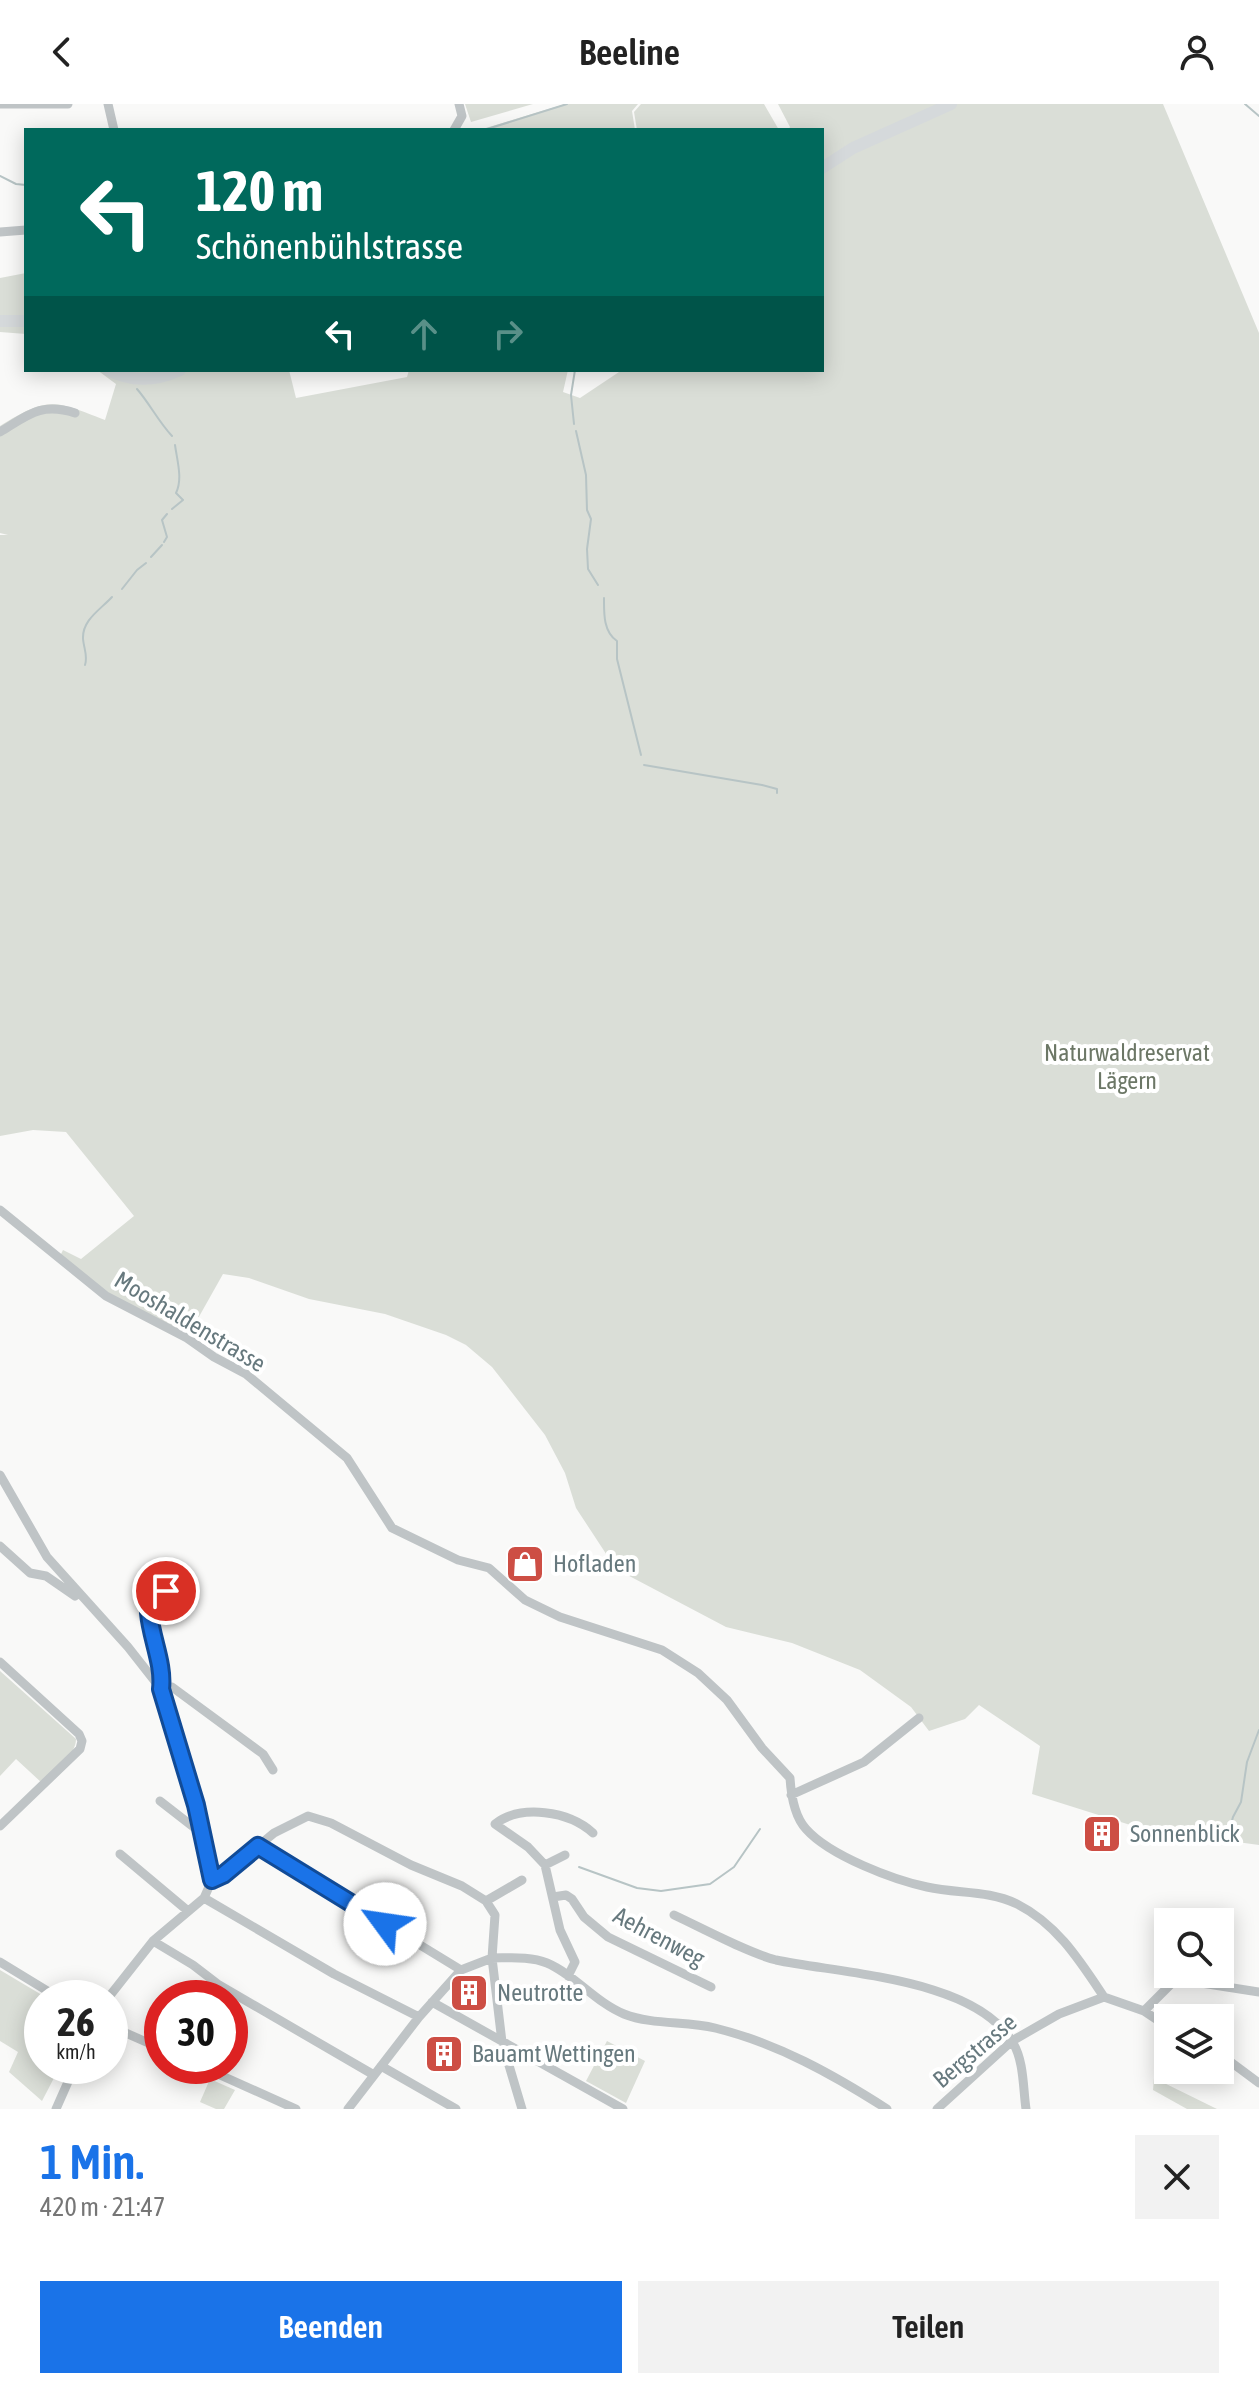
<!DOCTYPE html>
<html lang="de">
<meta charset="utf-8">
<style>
:root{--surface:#fff;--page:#f2f2f2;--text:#222;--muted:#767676;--accent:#1a73e8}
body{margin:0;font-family:"Asap Condensed",sans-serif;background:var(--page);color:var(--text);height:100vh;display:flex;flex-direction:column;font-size:30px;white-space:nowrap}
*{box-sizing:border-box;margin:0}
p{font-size:26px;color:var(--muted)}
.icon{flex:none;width:44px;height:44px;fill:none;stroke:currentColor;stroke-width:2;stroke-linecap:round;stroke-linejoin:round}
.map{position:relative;height:2005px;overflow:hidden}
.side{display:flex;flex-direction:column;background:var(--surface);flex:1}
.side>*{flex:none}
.hud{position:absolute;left:24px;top:24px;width:800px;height:244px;border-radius:0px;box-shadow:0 4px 20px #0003;background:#00695c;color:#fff;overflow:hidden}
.fabs{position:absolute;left:1154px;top:1804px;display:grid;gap:16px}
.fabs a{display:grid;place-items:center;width:80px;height:80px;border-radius:0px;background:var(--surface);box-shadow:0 4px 20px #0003;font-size:40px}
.speed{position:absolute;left:24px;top:1876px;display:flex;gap:16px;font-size:40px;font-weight:700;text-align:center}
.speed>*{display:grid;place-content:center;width:104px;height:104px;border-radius:50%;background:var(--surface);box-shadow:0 4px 20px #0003;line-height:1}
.speed small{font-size:20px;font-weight:400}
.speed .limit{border:12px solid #d22;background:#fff;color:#111}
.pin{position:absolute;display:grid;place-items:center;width:68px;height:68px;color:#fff;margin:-34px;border:4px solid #fff;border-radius:50%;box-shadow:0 2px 8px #0007}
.me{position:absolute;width:88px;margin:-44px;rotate:301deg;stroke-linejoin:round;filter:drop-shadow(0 0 6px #0008)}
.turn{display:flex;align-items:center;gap:28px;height:168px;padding:0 40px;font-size:36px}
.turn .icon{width:104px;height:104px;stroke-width:2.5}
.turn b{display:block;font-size:56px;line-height:68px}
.lanes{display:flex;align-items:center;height:76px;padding:0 40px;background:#0003;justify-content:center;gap:40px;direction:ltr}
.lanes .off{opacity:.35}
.round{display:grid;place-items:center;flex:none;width:84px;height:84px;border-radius:0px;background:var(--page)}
.head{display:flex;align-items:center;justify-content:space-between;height:136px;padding:0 40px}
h1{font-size:48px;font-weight:600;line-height:60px;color:var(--accent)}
.button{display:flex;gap:16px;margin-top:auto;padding:16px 40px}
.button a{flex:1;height:92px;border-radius:0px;background:var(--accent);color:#fff;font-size:32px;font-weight:600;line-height:92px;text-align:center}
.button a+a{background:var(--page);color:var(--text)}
header{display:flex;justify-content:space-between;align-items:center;height:104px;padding:0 40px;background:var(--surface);font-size:36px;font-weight:600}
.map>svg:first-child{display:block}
.green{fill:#daded7}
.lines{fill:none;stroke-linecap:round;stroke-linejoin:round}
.stream{stroke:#b7c4c5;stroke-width:2}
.minor{stroke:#bfc4c6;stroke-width:9}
.secondary{stroke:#d5d9db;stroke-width:12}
.route-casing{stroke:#114b97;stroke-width:20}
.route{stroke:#1a73e8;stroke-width:14}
.labels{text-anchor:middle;stroke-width:8;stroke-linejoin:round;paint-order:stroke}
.park-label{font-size:24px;fill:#6c7766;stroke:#fff}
.street-label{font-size:24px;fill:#67797e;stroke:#fff}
.poi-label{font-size:24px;fill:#67797e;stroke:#fff;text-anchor:start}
</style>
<header><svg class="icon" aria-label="back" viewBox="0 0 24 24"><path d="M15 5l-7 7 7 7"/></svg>Beeline<svg class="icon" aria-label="person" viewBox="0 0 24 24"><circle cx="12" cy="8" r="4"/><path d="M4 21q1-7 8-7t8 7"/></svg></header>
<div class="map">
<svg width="1259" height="2005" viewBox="0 0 1259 2005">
<rect width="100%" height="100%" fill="#f9f9f8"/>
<!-- green -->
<path class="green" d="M465 0H533L471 18Z
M565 0H638L632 7 635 26H479Z
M641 0H764L779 26H637L634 8Z
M778 0H1163L1259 229V1741L1143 1725 1032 1690 1040 1642 979 1601 965 1615 929 1627 911 1603 860 1566 792 1539 726 1523 616 1465 576 1404 565 1369 545 1331 492 1263 466 1241 446 1231 385 1210 309 1195 249 1174 223 1170 187 1234 132 1207 60 1152 63 1146 81 1155 134 1112 66 1028 33 1026 0 1032V431H8L0 429V322C48 292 54 296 105 316L116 280 97 266H289L296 294 407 273 409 266H568L563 288 580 294 622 266H822V26H788L790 23Z
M26 169V230L0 228V174Z
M0 1567 76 1635C76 1652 53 1667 42 1679L16 1655 0 1672Z
M0 1866 47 1894H42V1962H65L60 1974 55 1972 42 1997 9 1968 18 1948 0 1937Z
M607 1937 645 1957 626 1999 586 1977Z
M1154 1974 1217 2005H1187L1153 1986Z
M210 1975 235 1986 224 2005H216L200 1998Z"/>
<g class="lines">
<!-- stream -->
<path class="stream" d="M1245 0 1259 12
M484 26 567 0
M0 72 16 80 26 81
M137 285C150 300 158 317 172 332
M574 320 571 291 575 266
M576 327 586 371 587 406 591 415 587 445 588 465 598 481
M172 405 183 396 176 389C183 375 177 356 175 341
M164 438 167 433 162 416 167 410
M151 453 162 441
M122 485 137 466 146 459
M604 494C604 508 603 528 617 537V555L641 651
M85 561C88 552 84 545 83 535 82 516 100 506 112 493
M644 661 762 681 777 685V689
M1228 1731 1233 1713 1241 1698 1247 1658 1259 1626
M579 1763 637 1784 661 1787 710 1780 734 1763 760 1725"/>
<!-- minor -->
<path class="minor" d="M0 0H68
M108 0 114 26
M454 26 462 12 459 0
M0 128 26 126
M0 328C28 311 41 298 75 309
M0 1106 106 1192 187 1234 214 1253 246 1270 347 1354 392 1424 458 1456 489 1464 525 1496 560 1513 662 1546 698 1569 727 1596 762 1644 790 1674C791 1690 795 1713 806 1725 830 1752 894 1776 927 1783 958 1790 988 1786 1017 1800 1057 1820 1080 1857 1104 1893
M0 1371 47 1453 128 1543 161 1585 196 1701 208 1756 212 1776 204 1794 153 1837 108 1894
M0 1442 30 1469 46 1472 75 1492 78 1489
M179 1474 149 1509C151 1534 164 1560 161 1585L172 1583 263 1650 273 1666
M0 1558 79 1630 82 1637 80 1645 0 1722
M791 1691 864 1658 919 1614
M160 1697 196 1725 201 1726
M258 1742 461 1866
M120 1750 188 1807
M545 1761 565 1751
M212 1776 223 1771 274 1729 308 1712 331 1719 411 1761 462 1782 486 1797 495 1811 492 1854 461 1866 419 1913 348 2005
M553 1793 566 1791 572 1795 584 1813 608 1833 711 1883
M204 1794 334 1870 419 1913
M486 1797 522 1776
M674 1811C702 1824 748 1849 776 1856 842 1870 976 1874 1013 1939 1024 1957 1023 1984 1026 2005
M153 1837 193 1861 219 1881 374 1971
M0 1858 59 1894
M568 1872 575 1858 560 1826 545 1761 528 1743 495 1720C521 1700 569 1707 593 1729
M432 1898 623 2005
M1144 1907 1172 1879 1195 1878 1259 1888
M110 1922 162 1945
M1220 1950 1259 1979
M200 1962 296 2005
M381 1962 456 2005
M56 2005 75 1962
M522 2005 502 1938 492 1854C510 1854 530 1852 547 1859 575 1871 595 1898 624 1910 652 1921 686 1917 715 1924 777 1939 834 1971 887 2005
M937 2005 1012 1937 1059 1910 1104 1893 1144 1907 1168 1923"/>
<!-- secondary -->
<path class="secondary" d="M822 64 853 44 951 0
M0 217H26
M108 266C131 278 156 277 180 266"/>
</g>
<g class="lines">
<defs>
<path id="route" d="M166 1487 149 1509C151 1534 164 1560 161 1585L196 1701 212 1776 223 1771 258 1742 385 1820"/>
</defs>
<!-- route casing -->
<use href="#route" class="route-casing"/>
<!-- route -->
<use href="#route" class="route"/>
</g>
<!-- icons -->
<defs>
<symbol id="shop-square" viewBox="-11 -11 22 22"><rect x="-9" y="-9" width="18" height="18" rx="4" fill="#cd4e44" stroke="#fff"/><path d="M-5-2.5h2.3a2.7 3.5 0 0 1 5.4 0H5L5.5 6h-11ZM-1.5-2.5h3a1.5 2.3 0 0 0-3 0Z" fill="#fff"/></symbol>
<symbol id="building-square" viewBox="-11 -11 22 22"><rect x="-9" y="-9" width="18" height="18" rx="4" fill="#cd4e44" stroke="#fff"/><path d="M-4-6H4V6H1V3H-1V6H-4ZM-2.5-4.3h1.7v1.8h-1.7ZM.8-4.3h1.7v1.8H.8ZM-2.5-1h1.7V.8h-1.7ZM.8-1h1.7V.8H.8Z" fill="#fff"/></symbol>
</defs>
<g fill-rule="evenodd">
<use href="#shop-square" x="503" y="1438" width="44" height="44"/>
<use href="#building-square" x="1080" y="1708" width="44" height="44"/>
<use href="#building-square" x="447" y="1867" width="44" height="44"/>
<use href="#building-square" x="422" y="1928" width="44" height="44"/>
</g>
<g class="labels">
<!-- park labels -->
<g class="park-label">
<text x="1127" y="957">Naturwaldreservat<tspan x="1127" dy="28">Lägern</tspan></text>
</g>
<!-- street labels -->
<g class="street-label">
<text transform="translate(190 1218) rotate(31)" y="8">Mooshaldenstrasse</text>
<text transform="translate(659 1833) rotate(28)" y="8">Aehrenweg</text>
<text transform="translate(975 1947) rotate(-40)" y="8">Bergstrasse</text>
</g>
<!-- poi labels -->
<g class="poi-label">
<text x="553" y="1468">Hofladen</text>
<text x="1130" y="1738">Sonnenblick</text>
<text x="497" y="1897">Neutrotte</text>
<text x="472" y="1958">Bauamt Wettingen</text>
</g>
</g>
</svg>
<div class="fabs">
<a><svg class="icon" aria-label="search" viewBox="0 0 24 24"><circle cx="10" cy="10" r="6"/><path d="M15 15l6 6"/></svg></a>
<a><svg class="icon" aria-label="layers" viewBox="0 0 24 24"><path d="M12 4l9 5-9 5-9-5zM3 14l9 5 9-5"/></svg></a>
</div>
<div class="speed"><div>26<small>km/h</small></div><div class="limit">30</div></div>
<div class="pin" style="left:166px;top:1487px;background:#d93025"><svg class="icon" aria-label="arrive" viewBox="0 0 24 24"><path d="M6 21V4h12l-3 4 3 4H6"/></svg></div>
<svg class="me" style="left:385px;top:1820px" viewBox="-20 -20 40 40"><circle r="19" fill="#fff"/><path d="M0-13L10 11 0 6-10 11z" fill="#1a73e8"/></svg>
<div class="hud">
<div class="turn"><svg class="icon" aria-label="left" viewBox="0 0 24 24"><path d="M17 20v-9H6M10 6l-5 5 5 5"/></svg><div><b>120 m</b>Schönenbühlstrasse</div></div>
<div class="lanes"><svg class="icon" aria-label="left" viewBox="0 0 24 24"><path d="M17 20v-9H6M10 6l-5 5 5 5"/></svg><svg class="icon off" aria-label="ahead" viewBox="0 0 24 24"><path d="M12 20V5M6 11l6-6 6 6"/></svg><svg class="icon off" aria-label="right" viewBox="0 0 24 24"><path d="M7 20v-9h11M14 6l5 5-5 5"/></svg></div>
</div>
</div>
<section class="side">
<div class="head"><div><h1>1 Min.</h1><p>420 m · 21:47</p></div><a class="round"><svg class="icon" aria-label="close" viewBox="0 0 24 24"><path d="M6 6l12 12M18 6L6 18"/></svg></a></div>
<div class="button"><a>Beenden</a><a>Teilen</a></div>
</section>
